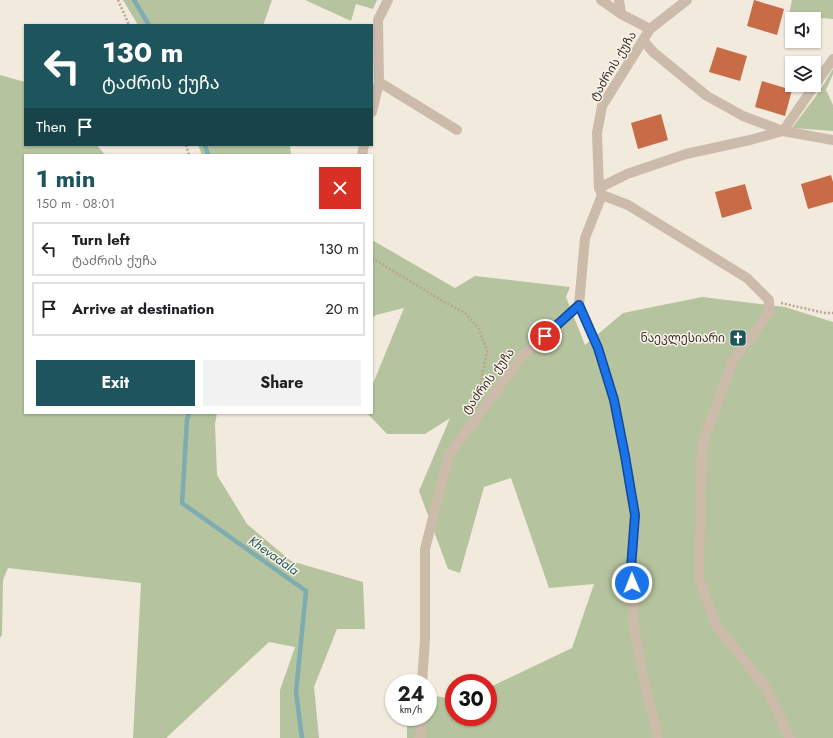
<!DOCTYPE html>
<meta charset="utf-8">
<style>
:root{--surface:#fff;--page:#f2f2f2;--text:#202124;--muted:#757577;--line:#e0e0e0;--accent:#1e555c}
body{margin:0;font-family:Jost,"Noto Sans Georgian",sans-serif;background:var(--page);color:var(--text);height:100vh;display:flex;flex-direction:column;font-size:15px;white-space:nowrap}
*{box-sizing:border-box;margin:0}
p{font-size:13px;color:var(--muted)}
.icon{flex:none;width:22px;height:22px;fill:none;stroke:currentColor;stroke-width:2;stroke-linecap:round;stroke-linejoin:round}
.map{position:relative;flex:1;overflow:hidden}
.details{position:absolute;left:24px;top:154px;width:349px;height:260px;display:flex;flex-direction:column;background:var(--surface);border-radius:0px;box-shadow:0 1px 3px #0004}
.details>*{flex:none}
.guide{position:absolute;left:24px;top:24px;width:349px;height:122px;border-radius:0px;box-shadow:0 1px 3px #0004;background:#1e555c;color:#fff;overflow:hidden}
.tools{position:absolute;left:785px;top:12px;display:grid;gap:8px}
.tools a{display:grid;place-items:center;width:36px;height:36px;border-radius:0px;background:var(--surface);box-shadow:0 1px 3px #0004;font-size:20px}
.speed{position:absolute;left:385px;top:674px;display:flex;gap:8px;font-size:20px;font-weight:700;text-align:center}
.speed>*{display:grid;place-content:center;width:52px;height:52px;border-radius:50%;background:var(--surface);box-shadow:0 1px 3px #0004;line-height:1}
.speed small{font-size:10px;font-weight:400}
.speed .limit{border:6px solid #d22;background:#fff;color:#111}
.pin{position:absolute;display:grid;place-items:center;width:34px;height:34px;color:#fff;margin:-17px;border:2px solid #fff;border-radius:50%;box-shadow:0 1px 4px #0007}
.me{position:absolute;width:44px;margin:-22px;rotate:359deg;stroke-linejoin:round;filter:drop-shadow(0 0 3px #0008)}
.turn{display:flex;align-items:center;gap:14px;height:84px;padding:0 12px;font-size:18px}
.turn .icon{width:52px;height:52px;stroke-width:2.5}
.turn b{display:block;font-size:28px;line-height:34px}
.then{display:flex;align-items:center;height:38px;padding:0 12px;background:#0003;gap:8px;font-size:15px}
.round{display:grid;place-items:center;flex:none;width:42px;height:42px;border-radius:0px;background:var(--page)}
.overview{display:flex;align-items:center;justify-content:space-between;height:68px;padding:0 12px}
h1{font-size:24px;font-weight:700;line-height:30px;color:var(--accent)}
.cta{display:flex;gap:8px;margin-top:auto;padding:8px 12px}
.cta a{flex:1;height:46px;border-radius:0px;background:var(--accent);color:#fff;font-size:16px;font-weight:700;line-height:46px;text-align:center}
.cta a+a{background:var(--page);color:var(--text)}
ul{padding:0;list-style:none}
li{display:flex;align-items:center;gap:12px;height:54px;margin:0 8px 6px;padding:0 4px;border:2px solid var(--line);border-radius:0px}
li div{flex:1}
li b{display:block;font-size:15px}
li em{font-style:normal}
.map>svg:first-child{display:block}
.green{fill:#b5c39e}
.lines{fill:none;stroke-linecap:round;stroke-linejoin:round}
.stream{stroke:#7dadb1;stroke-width:4.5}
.building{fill:#c86c48}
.path{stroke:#b8a594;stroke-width:2.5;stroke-dasharray:2 2;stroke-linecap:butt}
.minor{stroke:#cba;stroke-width:10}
.route-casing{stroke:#114b97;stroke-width:10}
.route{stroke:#1a73e8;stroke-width:7}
.labels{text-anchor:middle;stroke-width:3;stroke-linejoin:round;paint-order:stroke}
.street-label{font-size:12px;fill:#392f2a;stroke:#faf4eb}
.poi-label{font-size:12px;fill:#392f2a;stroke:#faf4eb;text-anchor:end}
.water-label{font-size:13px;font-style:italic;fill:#1e555c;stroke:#faf4eb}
</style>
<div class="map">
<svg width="833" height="738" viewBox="0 0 833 738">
<rect width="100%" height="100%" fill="#f3eade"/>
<!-- green -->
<path class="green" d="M123 0H272L264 23V25H138Z
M305 0H377L373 9 356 4 351 21Z
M792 0H833V19L789 15Z
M833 69V74L826 90 833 105V131L792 128 819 92Z
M0 75 25 82V145H97L105 155H25V413H217L215 424 217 475 247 524 291 561 363 582 365 629H337L314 687 319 738H280V690L295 647 269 642 166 738H133L141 583 8 568 3 580 2 635 0 638Z
M198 145H290L291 155H202Z
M372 240 455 288 475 276 570 287 566 297 585 345 623 313 702 297 785 307 833 322V738H407V717H428V695L454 699V717H488V688L572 648 594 584 549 588 511 478 484 487 460 573 448 569 419 491 450 418 425 434H387L367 413H372V386L404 308 376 315 372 318Z"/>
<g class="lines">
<!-- stream -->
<path class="stream" d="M134 0 149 25
M205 145 208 155
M189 413 187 420 182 503 306 591 296 692 302 738"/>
</g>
<!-- building -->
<path class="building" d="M754 0 784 9 777 35 747 26Z
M717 47 747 56 740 81 709 72Z
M762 81 792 90 785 116 755 107Z
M661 114 668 140 638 149 631 123Z
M831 175 833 182V202L808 209 801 184Z
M745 184 752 209 722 218 715 192Z"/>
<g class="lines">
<!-- path -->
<path class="path" d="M118 0 129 25
M186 145 189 155
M372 258 439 299 465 313 479 329 487 351 479 393
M781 303 825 313H833"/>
<!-- minor -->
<path class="minor" d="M601 0 621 14 650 29
M619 0 621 14
M643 40 653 52 707 96 743 116 783 131 833 140
M379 82 457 130
M372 112 379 82 378 20 388 0
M362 155 364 145
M599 188 627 174 686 154 750 140 783 131 833 59
M602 195 628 205 747 278 769 300V313L733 360 702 445 699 578 716 625 765 686 790 738
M579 305 598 348 614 401 625 456 635 515 631 568 634 628 645 685 658 738
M422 683 425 639V549L449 455 522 356 579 305 585 238 602 195 599 188 597 133 602 106 650 29 687 0
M420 738 421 717"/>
</g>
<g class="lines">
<defs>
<path id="route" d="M545 336 579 305 598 348 614 400 625 456 635 515 631 568 632 583"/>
</defs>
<!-- route casing -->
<use href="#route" class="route-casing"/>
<!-- route -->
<use href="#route" class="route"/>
</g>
<!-- icons -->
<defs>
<symbol id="church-square" viewBox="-11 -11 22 22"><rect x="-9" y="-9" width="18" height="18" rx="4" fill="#1e555c" stroke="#faf4eb"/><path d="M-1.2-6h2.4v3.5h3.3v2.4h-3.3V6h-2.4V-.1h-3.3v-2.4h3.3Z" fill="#fff"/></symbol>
</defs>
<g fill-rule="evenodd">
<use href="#church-square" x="728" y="328" width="20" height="20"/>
</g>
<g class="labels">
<!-- street labels -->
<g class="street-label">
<text transform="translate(613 66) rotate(-59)" y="4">ტაძრის ქუჩა</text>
<text transform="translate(488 381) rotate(-53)" y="4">ტაძრის ქუჩა</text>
</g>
<!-- poi labels -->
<g class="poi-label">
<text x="725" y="342">ნაეკლესიარი</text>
</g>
<!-- water labels -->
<g class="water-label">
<text transform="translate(274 555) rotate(35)" y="5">Khevadala</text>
</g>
</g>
</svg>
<div class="tools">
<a><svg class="icon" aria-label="sound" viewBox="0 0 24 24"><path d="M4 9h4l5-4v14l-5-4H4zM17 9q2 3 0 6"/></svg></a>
<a><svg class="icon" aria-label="layers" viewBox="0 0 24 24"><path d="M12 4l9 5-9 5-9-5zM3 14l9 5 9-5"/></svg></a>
</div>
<div class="speed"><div>24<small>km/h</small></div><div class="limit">30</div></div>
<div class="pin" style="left:545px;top:336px;background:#d93025"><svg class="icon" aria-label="arrive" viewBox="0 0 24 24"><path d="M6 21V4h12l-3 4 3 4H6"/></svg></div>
<svg class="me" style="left:632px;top:583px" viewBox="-20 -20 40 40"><circle r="17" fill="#1a73e8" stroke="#fff" stroke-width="3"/><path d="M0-11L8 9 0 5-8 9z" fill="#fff"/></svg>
<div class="guide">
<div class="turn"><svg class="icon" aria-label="left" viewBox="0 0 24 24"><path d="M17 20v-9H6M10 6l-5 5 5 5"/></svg><div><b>130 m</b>ტაძრის ქუჩა</div></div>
<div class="then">Then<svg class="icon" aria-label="arrive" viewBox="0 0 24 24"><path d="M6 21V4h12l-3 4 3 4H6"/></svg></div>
</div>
<section class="details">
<div class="overview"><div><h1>1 min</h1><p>150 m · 08:01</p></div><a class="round" style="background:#d93025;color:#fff"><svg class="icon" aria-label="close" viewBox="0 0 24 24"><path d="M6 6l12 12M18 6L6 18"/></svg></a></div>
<ul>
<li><svg class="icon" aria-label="left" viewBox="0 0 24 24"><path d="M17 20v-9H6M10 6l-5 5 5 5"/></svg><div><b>Turn left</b><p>ტაძრის ქუჩა</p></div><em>130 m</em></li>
<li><svg class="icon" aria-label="arrive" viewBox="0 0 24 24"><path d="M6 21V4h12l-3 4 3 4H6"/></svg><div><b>Arrive at destination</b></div><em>20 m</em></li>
</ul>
<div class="cta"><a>Exit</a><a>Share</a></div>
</section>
</div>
